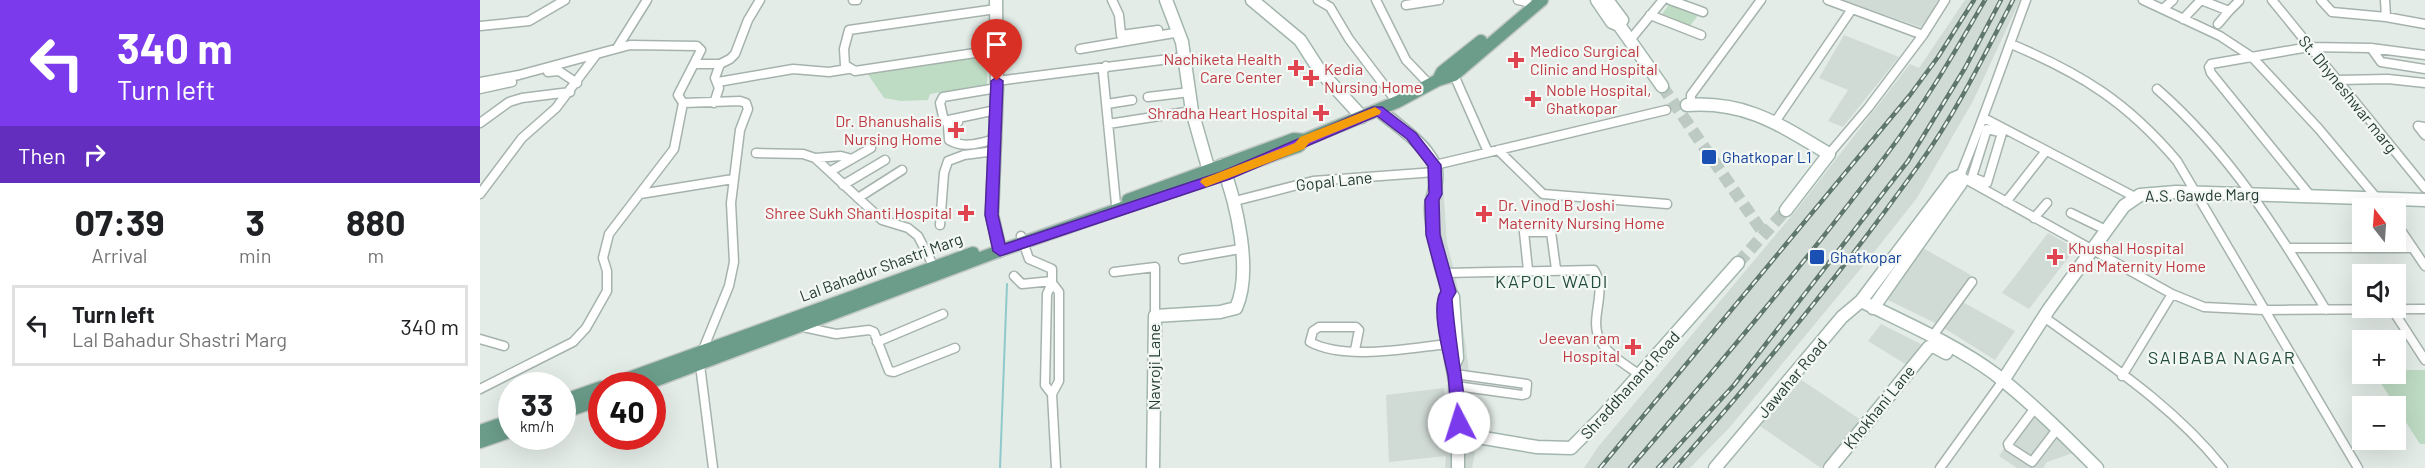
<!DOCTYPE html>
<meta charset="utf-8">
<style>
:root{--surface:#fff;--page:#f6f6f6;--text:#202124;--muted:#757577;--line:#e0e0e0}
body{margin:0;font-family:Barlow,sans-serif;background:var(--page);color:var(--text);height:100vh;display:flex;flex-direction:column;font-size:22px;white-space:nowrap}
*{box-sizing:border-box;margin:0}
p{font-size:20px;color:var(--muted)}
.icon{flex:none;width:33px;height:33px;fill:none;stroke:currentColor;stroke-width:2;stroke-linecap:round;stroke-linejoin:round}
.map{position:relative;flex:1;overflow:hidden}
.sheet{display:flex;flex-direction:column;background:var(--surface);width:480px}
.sheet>*{flex:none}
.guide{background:#7c3aed;color:#fff;overflow:hidden}
.needle{width:39px;rotate:343deg}
.tools{position:absolute;left:1872px;top:198px;display:grid;gap:12px}
.tools a{display:grid;place-items:center;width:54px;height:54px;border-radius:0px;background:var(--surface);box-shadow:0 6px 24px #0002;font-size:30px}
.speed{position:absolute;left:18px;top:372px;display:flex;gap:12px;font-size:30px;font-weight:700;text-align:center}
.speed>*{display:grid;place-content:center;width:78px;height:78px;border-radius:50%;background:var(--surface);box-shadow:0 6px 24px #0002;line-height:1}
.speed small{font-size:15px;font-weight:400}
.speed .limit{border:9px solid #d22;background:#fff;color:#111}
.pin{position:absolute;display:grid;place-items:center;width:51px;height:51px;color:#fff;margin:-62px -26px;border-radius:50% 50% 50% 0;rotate:-45deg;box-shadow:0 0 6px #0007}
.pin .icon{rotate:45deg}
.me{position:absolute;width:66px;margin:-33px;rotate:355deg;stroke-linejoin:round;filter:drop-shadow(0 0 4px #0008)}
.turn{display:flex;align-items:center;gap:21px;height:126px;padding:0 18px;font-size:27px}
.turn .icon{width:78px;height:78px;stroke-width:2.5}
.turn b{display:block;font-size:42px;line-height:51px}
.then{display:flex;align-items:center;height:57px;padding:0 18px;background:#0003;gap:12px;font-size:22px}
.eta{display:flex;justify-content:space-evenly;align-items:center;height:102px;text-align:center}
.eta b{font-size:36px;font-weight:700;line-height:42px}
ul{padding:0;list-style:none}
li{display:flex;align-items:center;gap:18px;height:81px;margin:0 12px 9px;padding:0 6px;border:3px solid var(--line);border-radius:0px}
li div{flex:1}
li b{display:block;font-size:22px}
li em{font-style:normal}
main{display:flex;flex:1;min-height:0}
.map>svg:first-child{display:block}
.built{fill:#d1dbd6}
.green{fill:#bedbc3}
.lines{fill:none;stroke-linecap:round;stroke-linejoin:round}
.stream{stroke:#90c9cc;stroke-width:2}
.secondary-tunnel{stroke:#bdc9c3;stroke-width:12;stroke-dasharray:12 6;stroke-linecap:butt}
.street-casing{stroke:#a6b3ad;stroke-width:11}
.secondary-casing{stroke:#a2b6ad;stroke-width:15}
.primary-casing{stroke:#c2c8c6;stroke-width:15}
.street{stroke:#fff;stroke-width:8}
.secondary{stroke:#fff;stroke-width:12}
.primary{stroke:#6c9d8b;stroke-width:12}
.rail-casing{stroke:#5f776e;stroke-width:4.5}
.rail{stroke:#f3f8f5;stroke-width:2;stroke-dasharray:7;stroke-linecap:butt}
.route{fill:#7c3aed;stroke:#51269a;stroke-width:1.5}
.slow{fill:#f59e0b}
.health-dot{fill:#e0444e;stroke:#f3f8f5;stroke-width:2}
.transit-dot{fill:#1a4fb4;stroke:#f3f8f5;stroke-width:2}
.labels{text-anchor:middle;stroke-width:4.5;stroke-linejoin:round;paint-order:stroke}
.health-label{font-size:16px;fill:#be3a42;stroke:#f3f8f5;text-anchor:start}
.street-label{font-size:16px;fill:#243b33;stroke:#f3f8f5}
.transit-label{font-size:16px;fill:#164399;stroke:#f3f8f5;text-anchor:start}
.neighbourhood-label{font-size:18px;letter-spacing:1.5px;fill:#224c3d;stroke:#f3f8f5}
</style>
<main>
<section class="sheet">
<div class="guide">
<div class="turn"><svg class="icon" aria-label="left" viewBox="0 0 24 24"><path d="M17 20v-9H6M10 6l-5 5 5 5"/></svg><div><b>340 m</b>Turn left</div></div>
<div class="then">Then<svg class="icon" aria-label="right" viewBox="0 0 24 24"><path d="M7 20v-9h11M14 6l5 5-5 5"/></svg></div>
</div>
<div class="eta">
<div><b>07:39</b><p>Arrival</p></div>
<div><b>3</b><p>min</p></div>
<div><b>880</b><p>m</p></div>
</div>
<ul>
<li><svg class="icon" aria-label="left" viewBox="0 0 24 24"><path d="M17 20v-9H6M10 6l-5 5 5 5"/></svg><div><b>Turn left</b><p>Lal Bahadur Shastri Marg</p></div><em>340 m</em></li>
</ul>
</section>
<div class="map">
<svg width="1945" height="468" viewBox="0 0 1945 468">
<rect width="100%" height="100%" fill="#e3ece7"/>
<!-- built -->
<path class="built" d="M1362 0H1458L1443 28Z
M1485 0H1540L1493 101 1437 198 1387 261 1250 427 1210 468H1104L1118 447 1318 208 1430 64 1439 68Z
M1364 35 1419 57 1363 127 1348 121 1368 90 1339 78Z
M1181 106 1187 115 962 169 967 243 976 278 992 392 995 453 992 468H965L966 456 909 462 906 395 964 388 968 436 970 417 958 276 947 243V166L932 143 901 120 914 111 950 143 959 161Z
M1568 233 1591 246 1594 250 1549 309 1522 293Z
M1443 248 1496 278 1479 300 1535 331 1515 360 1459 325 1404 298Z
M1401 324 1443 345 1427 365 1388 341Z
M1320 379 1381 420 1341 468 1280 426Z
M1549 412 1583 441 1593 453 1567 462 1563 468H1537L1519 456Z"/>
<!-- green -->
<path class="green" d="M1190 3 1219 14 1209 27 1180 17Z
M508 54 507 85 450 94 448 100 421 101 404 98 387 73Z
M1916 370H1945V444H1940L1895 374H1916Z"/>
<g class="lines">
<!-- stream -->
<path class="stream" d="M520 468 527 284"/>
<!-- secondary-tunnel -->
<path class="secondary-tunnel" d="M1182 86 1284 234
M1258 263 1306 210"/>
<defs>
<path id="street" d="M373 0H377
M632 0 639 15 641 35 678 30
M838 0 850 7 869 39 917 102
M896 0 926 60 950 85
M1038 0 1047 2
M1190 0 1223 12
M1348 0 1443 35 1388 108 1349 154
M1546 0C1524 59 1504 118 1480 176L1692 294 1724 307 1784 310 1945 309
M1663 0 1740 36 1772 57 1839 129 1905 208
M1721 0 1749 11 1759 1
M1792 0 1945 188
M1841 0 1852 12 1906 17 1945 24
M1905 0 1906 17
M926 5 959 0
M1683 9 1693 0
M1170 15 1221 35
M1703 19 1721 0
M1738 24 1749 11
M0 26 49 21 85 0
M1443 35 1465 0
M1150 40 1183 0
M1531 44C1602 74 1647 102 1697 161L1878 468
M137 48 167 0
M1891 48 1901 62 1945 69
M600 49 700 32
M515 50 375 71 365 65 364 49 369 30 516 9
M214 64H240L250 59 255 54 268 20 280 0
M626 66 623 72 636 204
M68 72 79 71 97 83
M974 75 1008 152
M1858 80 1908 79 1945 83
M517 81 705 57
M0 82 39 75 150 45 217 46 221 50 198 95 203 103 194 149 129 234 123 258 127 271V291L106 328 93 342 0 389
M238 82 313 69 349 72 368 69
M0 89 32 82
M1677 89C1749 152 1797 229 1846 310
M668 97 710 92
M203 103 260 101 266 103 268 109 260 130 251 203 254 262 249 286 222 352 220 365 233 468
M234 103 239 88 235 78 240 64
M627 104 652 100
M1211 104V95L1281 0
M516 110 464 121 460 103 463 97 517 88
M1504 118 1655 197
M478 122 468 125 469 140C484 149 500 143 515 139
M1295 122 1372 9
M0 123 29 102 42 98 90 92
M628 124 712 111
M1945 127 1938 126 1945 135
M1507 129 1522 133 1507 183 1492 177Z
M1018 150 1063 194 1187 204
M276 153 323 154 335 158 402 220 428 228 438 236 454 267
M335 158 361 156 372 159
M955 165 1186 110
M351 171 391 148
M363 185 405 160
M0 194 42 138 76 108 116 55
M160 194 253 179
M1829 194 1731 73 1729 67 1731 64 1829 47 1891 48 1945 55
M378 198 422 170
M755 201 833 181 955 172
M1526 202 1566 151
M1591 213 1626 230
M1554 218 1567 203
M1916 223 1945 266
M460 225 464 173 468 161 484 155 515 151
M541 236 549 259 572 269V283L567 294 565 385 572 394 576 468
M1808 248H1933
M703 259 760 249
M1048 270 1044 232H1071L1076 269
M634 272 675 267V316
M965 273 1114 270C1129 293 1107 319 1121 342 1130 356 1146 365 1160 375
M534 276 542 284 572 281
M572 283 579 292V381L572 394
M1912 309 1945 360
M1564 317C1627 363 1694 406 1743 468
M323 327 356 334 389 330 394 332 409 371 414 372 475 348
M1452 337 1492 282
M0 339 24 346
M397 342 463 314
M875 350 879 330 876 327H839L833 331 830 342C866 361 929 348 968 344
M975 374 1047 384 1046 394 1042 395 976 386
M1642 376 1692 294
M1555 408 1528 444 1529 447 1552 462 1578 428
M1460 468 1522 382"/>
<path id="secondary" d="M516 0 517 88 512 215 520 251
M686 0 702 42 712 111 731 178
M772 0 820 40 840 71 882 117
M1117 0 1132 22 1139 25 1182 86
M1127 0 1142 20 1139 25
M1207 105C1267 101 1300 125 1349 154L1306 210
M898 110C916 124 944 143 954 164 959 174 955 190 952 200 947 216 963 284 973 297L977 358 974 364
M1381 301 1473 179 1480 176 1481 183 1393 308
M971 359 978 396V468
M1522 382 1569 309 1644 206 1660 195 1696 192 1945 200
M980 434 1057 447 1091 448 1122 417 1258 263
M673 468 675 316 740 312 756 308C773 271 756 201 742 165
M1235 468 1362 317 1381 301C1425 323 1476 345 1515 374 1552 403 1584 435 1617 468
M1350 468 1449 347H1455L1466 353"/>
<path id="primary" d="M958 80 962 72 1001 41
M648 200 814 139 824 140
M127 386 493 253
M161 386 519 251 819 146 824 140 917 102 958 80 974 75 1062 0
M82 401 122 387
M82 413 122 399
M0 431 32 420
M0 442 32 431"/>
</defs>
<!-- street casing -->
<use href="#street" class="street-casing"/>
<!-- secondary casing -->
<use href="#secondary" class="secondary-casing"/>
<!-- primary casing -->
<use href="#primary" class="primary-casing"/>
<!-- street -->
<use href="#street" class="street"/>
<!-- secondary -->
<use href="#secondary" class="secondary"/>
<!-- primary -->
<use href="#primary" class="primary"/>
<defs>
<path id="rail" d="M1120 468 1430 95 1458 57 1494 0
M1150 468C1238 366 1326 262 1407 154 1444 105 1475 52 1505 0
M1178 468 1254 385 1428 161 1485 68 1521 0
M1195 468C1280 372 1363 271 1438 166 1475 115 1504 56 1533 0"/>
</defs>
<!-- rail casing -->
<use href="#rail" class="rail-casing"/>
<!-- rail -->
<use href="#rail" class="rail"/>
</g>
<!-- route -->
<path class="route" d="M517 77 523 81 518 215 525 244 741 172 893 107H902L936 133 961 165 962 194 959 200 960 235 976 292 972 299C975 341 983 381 987 423L984 428 979 430 973 428 971 423C970 407 970 391 968 375 964 356 950 307 961 291L946 235 945 200 949 193 948 166 927 139 897 116 750 179 520 256 513 251 505 215 511 81Z"/>
<!-- slow -->
<path class="slow" d="M895 107 901 111 900 114 829 143 824 149 731 185 726 187 720 182 722 179 815 143 820 137Z"/>
<!-- markers -->
<g class="health-dot">
<path d="M1033 51h6v6h6v6h-6v6h-6v-6h-6v-6h6z"/>
<path d="M813 59h6v6h6v6h-6v6h-6v-6h-6v-6h6z"/>
<path d="M828 69h6v6h6v6h-6v6h-6v-6h-6v-6h6z"/>
<path d="M1050 90h6v6h6v6h-6v6h-6v-6h-6v-6h6z"/>
<path d="M838 104h6v6h6v6h-6v6h-6v-6h-6v-6h6z"/>
<path d="M473 121h6v6h6v6h-6v6h-6v-6h-6v-6h6z"/>
<path d="M483 204h6v6h6v6h-6v6h-6v-6h-6v-6h6z"/>
<path d="M1001 205h6v6h6v6h-6v6h-6v-6h-6v-6h6z"/>
<path d="M1572 248h6v6h6v6h-6v6h-6v-6h-6v-6h6z"/>
<path d="M1150 338h6v6h6v6h-6v6h-6v-6h-6v-6h6z"/>
</g>
<g class="transit-dot">
<rect x="1221" y="149" width="16" height="16" rx="3"/>
<rect x="1329" y="249" width="16" height="16" rx="3"/>
</g>
<g class="labels">
<!-- health labels -->
<g class="health-label">
<text x="1050" y="57">Medico Surgical<tspan x="1050" dy="18">Clinic and Hospital</tspan></text>
<text x="802" y="65" text-anchor="end">Nachiketa Health<tspan x="802" dy="18">Care Center</tspan></text>
<text x="844" y="75">Kedia<tspan x="844" dy="18">Nursing Home</tspan></text>
<text x="1066" y="96">Noble Hospital,<tspan x="1066" dy="18">Ghatkopar</tspan></text>
<text x="828" y="119" text-anchor="end">Shradha Heart Hospital</text>
<text x="462" y="127" text-anchor="end">Dr. Bhanushalis<tspan x="462" dy="18">Nursing Home</tspan></text>
<text x="1018" y="211">Dr. Vinod B Joshi<tspan x="1018" dy="18">Maternity Nursing Home</tspan></text>
<text x="472" y="219" text-anchor="end">Shree Sukh Shanti Hospital</text>
<text x="1588" y="254">Khushal Hospital<tspan x="1588" dy="18">and Maternity Home</tspan></text>
<text x="1140" y="344" text-anchor="end">Jeevan ram<tspan x="1140" dy="18">Hospital</tspan></text>
</g>
<!-- street labels -->
<g class="street-label">
<text transform="translate(1868 94) rotate(51)" y="6">St. Dhyneshwar marg</text>
<text transform="translate(854 181) rotate(-6)" y="6">Gopal Lane</text>
<text transform="translate(1722 195) rotate(-1)" y="6">A.S. Gawde Marg</text>
<text transform="translate(401 267) rotate(-20)" y="6">Lal Bahadur Shastri Marg</text>
<text transform="translate(674 367) rotate(-90)" y="6">Navroji Lane</text>
<text transform="translate(1312 378) rotate(-50)" y="6">Jawahar Road</text>
<text transform="translate(1150 385) rotate(-48)" y="6">Shraddhanand Road</text>
<text transform="translate(1399 407) rotate(-51)" y="6">Khokhani Lane</text>
</g>
<!-- transit labels -->
<g class="transit-label">
<text x="1242" y="163">Ghatkopar L1</text>
<text x="1350" y="263">Ghatkopar</text>
</g>
<!-- neighbourhood labels -->
<g class="neighbourhood-label">
<text x="1072" y="288">KAPOL WADI</text>
<text x="1742" y="364">SAIBABA NAGAR</text>
</g>
</g>
</svg>
<div class="tools">
<a><svg class="needle" viewBox="-14 -14 28 28"><path d="M0-13l5 13h-10z" fill="#e53935"/><path d="M0 13l5-13h-10z" fill="#757577"/></svg></a>
<a><svg class="icon" aria-label="sound" viewBox="0 0 24 24"><path d="M4 9h4l5-4v14l-5-4H4zM17 9q2 3 0 6"/></svg></a>
<a>+</a>
<a>−</a>
</div>
<div class="speed"><div>33<small>km/h</small></div><div class="limit">40</div></div>
<div class="pin" style="left:517px;top:81px;background:#d93025"><svg class="icon" aria-label="arrive" viewBox="0 0 24 24"><path d="M6 21V4h12l-3 4 3 4H6"/></svg></div>
<svg class="me" style="left:979px;top:423px" viewBox="-20 -20 40 40"><circle r="19" fill="#fff"/><path d="M0-13L10 11 0 6-10 11z" fill="#7c3aed"/></svg>
</div>
</main>
